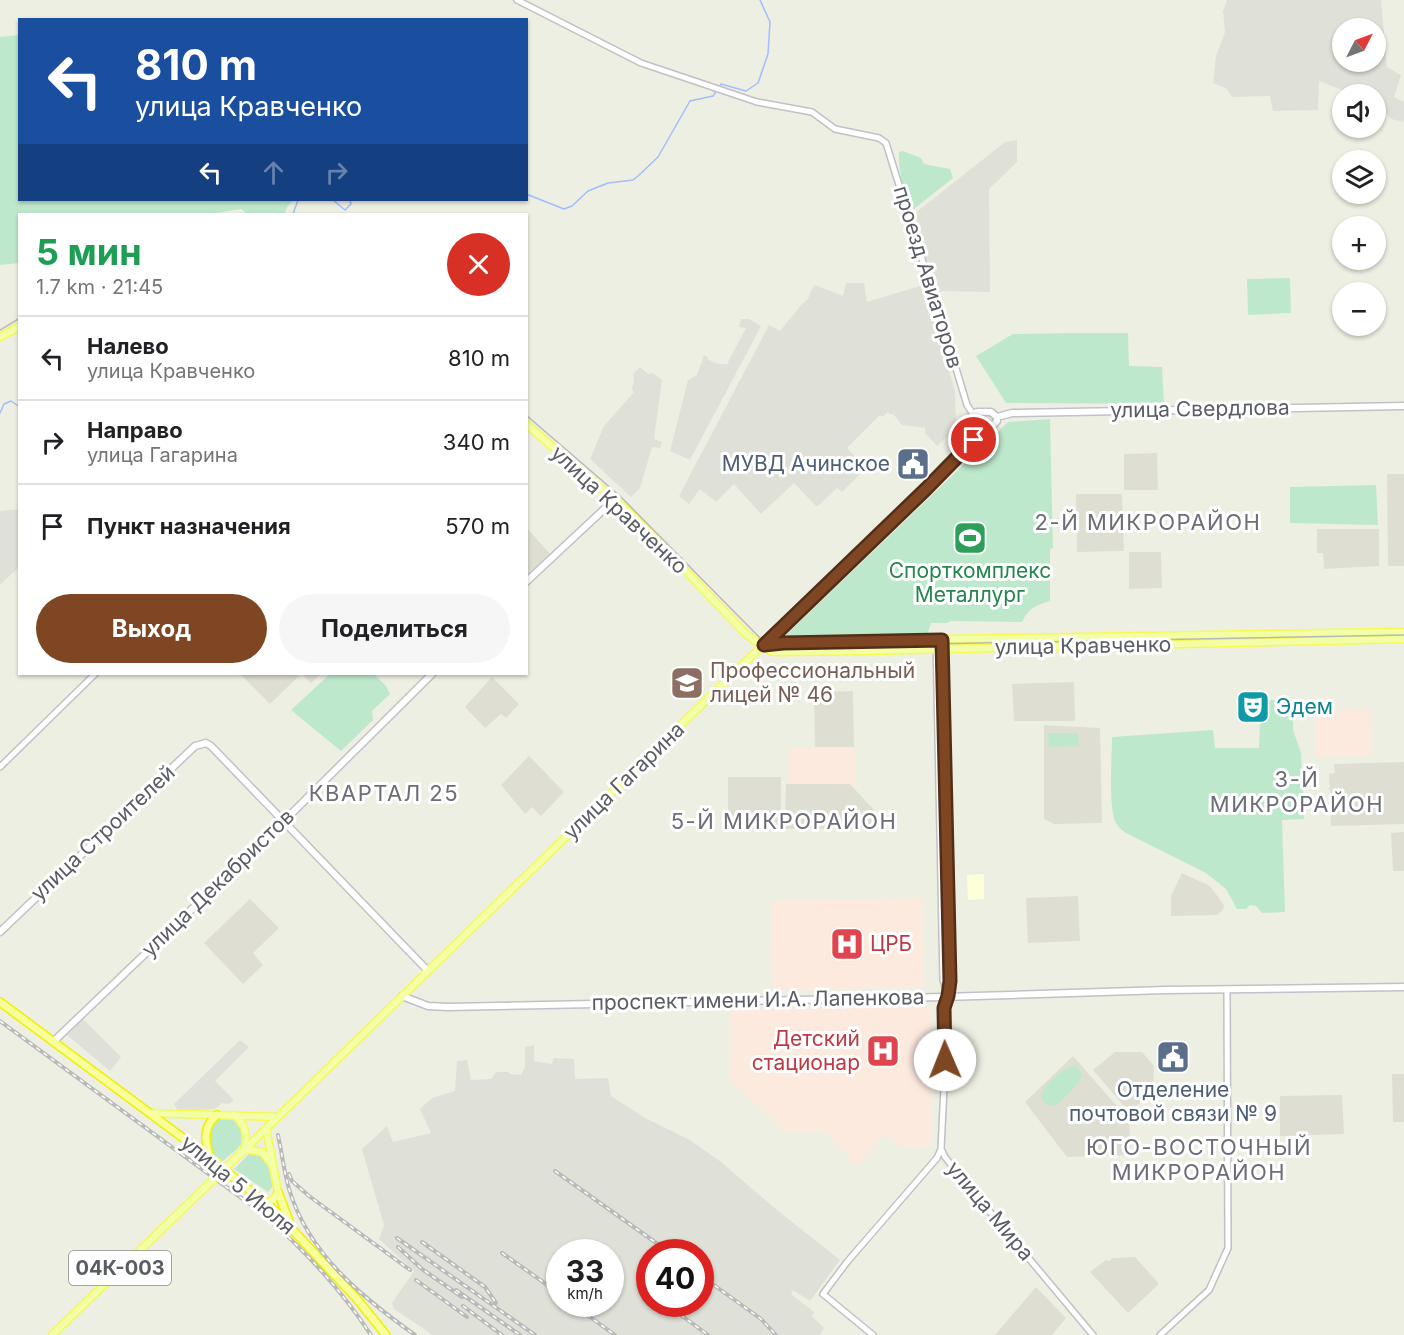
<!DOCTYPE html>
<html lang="ru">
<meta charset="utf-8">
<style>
:root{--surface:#fff;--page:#f6f6f6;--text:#202124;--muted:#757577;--line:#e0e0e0;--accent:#7f4624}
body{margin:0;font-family:Inter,sans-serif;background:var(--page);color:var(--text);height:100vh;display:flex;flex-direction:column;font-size:22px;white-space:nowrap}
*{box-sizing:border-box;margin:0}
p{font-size:20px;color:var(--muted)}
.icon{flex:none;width:33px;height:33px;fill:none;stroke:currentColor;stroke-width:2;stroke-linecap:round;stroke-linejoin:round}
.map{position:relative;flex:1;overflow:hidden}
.drawer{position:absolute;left:18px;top:213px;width:510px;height:462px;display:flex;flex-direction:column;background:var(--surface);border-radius:0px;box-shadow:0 2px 4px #0004}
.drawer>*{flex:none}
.hud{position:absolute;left:18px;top:18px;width:510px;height:183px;border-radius:0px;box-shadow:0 2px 4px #0004;background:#1a4fa0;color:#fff;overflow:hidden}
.needle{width:39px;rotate:48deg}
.controls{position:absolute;left:1332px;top:18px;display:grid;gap:12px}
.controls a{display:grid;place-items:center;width:54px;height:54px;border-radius:50%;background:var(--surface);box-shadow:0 2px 4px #0004;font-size:30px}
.speed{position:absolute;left:546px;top:1239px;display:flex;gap:12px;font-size:30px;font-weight:700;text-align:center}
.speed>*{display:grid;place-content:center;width:78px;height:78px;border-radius:50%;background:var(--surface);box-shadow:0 2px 4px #0004;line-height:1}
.speed small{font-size:15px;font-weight:400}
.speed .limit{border:9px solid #d22;background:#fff;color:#111}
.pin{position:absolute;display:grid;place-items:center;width:51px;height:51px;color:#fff;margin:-26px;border:3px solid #fff;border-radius:50%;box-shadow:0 2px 6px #0007}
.me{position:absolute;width:66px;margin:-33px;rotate:359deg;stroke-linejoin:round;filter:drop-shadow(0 0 4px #0008)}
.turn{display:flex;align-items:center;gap:21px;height:126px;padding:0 18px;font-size:27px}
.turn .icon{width:78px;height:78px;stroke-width:2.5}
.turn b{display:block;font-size:42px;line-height:51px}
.lanes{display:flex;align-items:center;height:57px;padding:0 18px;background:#0003;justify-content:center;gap:30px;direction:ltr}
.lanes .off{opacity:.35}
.round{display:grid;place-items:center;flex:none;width:63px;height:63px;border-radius:32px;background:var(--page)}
.summary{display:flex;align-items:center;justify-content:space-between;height:102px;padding:0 18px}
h1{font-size:36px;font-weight:700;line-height:45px;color:#1e9e55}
.primary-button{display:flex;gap:12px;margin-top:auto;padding:12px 18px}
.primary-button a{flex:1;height:69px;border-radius:36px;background:var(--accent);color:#fff;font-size:24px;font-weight:700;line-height:69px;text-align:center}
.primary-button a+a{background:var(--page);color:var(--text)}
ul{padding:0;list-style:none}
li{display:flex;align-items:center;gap:18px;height:84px;padding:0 18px;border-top:2px solid var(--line)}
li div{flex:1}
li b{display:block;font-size:22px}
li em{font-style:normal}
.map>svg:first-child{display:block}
.commercial{fill:#fcffd8}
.industrial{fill:#dfe1d8;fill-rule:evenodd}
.education{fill:#dedfd2}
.medical{fill:#fdeadf}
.green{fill:#bee8cb}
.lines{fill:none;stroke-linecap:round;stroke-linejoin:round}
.stream{stroke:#a3bcff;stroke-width:1.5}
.tertiary-casing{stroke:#c0c0c7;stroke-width:8}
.secondary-casing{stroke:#c0c1c9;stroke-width:9}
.primary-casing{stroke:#f7fa52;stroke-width:9}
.trunk-casing{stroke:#f2ef00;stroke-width:10}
.tertiary{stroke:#fff;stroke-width:5}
.secondary{stroke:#fff;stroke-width:6}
.primary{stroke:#f3ffa8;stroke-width:6}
.trunk{stroke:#f6ff99;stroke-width:7}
.tram{stroke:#b9b9ba;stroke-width:1.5}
.rail-casing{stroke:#b9b9ba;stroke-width:4}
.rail{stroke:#fff;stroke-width:1.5;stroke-dasharray:4.5;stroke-linecap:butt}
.primary-bridge-casing{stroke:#f7fa52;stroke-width:9;stroke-linecap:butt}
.primary-bridge{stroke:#f3ffa8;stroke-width:6}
.route-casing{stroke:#532e17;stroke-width:15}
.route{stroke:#7f4624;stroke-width:10}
.labels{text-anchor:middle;stroke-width:6;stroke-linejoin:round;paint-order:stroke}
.shield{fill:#fff;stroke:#8c8e93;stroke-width:1.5}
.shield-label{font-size:20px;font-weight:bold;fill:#5b5d65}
.street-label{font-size:21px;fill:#5b5d65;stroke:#fff}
.service-label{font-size:21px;fill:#4e5e75;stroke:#fff;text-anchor:end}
.leisure-label{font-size:21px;fill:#27864d;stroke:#fff}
.education-label{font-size:21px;fill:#785e54;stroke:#fff;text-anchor:start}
.culture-label{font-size:21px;fill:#0d838f;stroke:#fff;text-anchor:start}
.health-label{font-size:21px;fill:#be3a42;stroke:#fff;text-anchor:start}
.neighbourhood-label{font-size:22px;letter-spacing:1.5px;fill:#6c6e77;stroke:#fff}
</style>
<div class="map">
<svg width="1404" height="1335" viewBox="0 0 1404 1335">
<rect width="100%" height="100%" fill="#eeefe3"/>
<!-- commercial -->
<path class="commercial" d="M984 874V899L968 900 967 875Z"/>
<!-- industrial -->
<path class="industrial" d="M1227 0H1381L1387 67 1401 75 1394 97 1404 102V122L1391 119 1381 108 1376 105V94H1352L1319 81 1318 110 1273 111 1270 96 1232 97 1226 88 1213 83 1216 56 1225 32 1223 11ZM1376 28V62H1342V28Z
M1017 140V162L989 189 990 292 942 291 936 294 914 214 1005 142Z
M846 283H864L867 302 923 285 933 309 931 310 955 391 956 428 937 446 925 433V428L902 425 893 414H890L888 412 882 417 880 415 847 448 866 468 842 492 837 488 818 506H816L794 483 761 514 734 484 716 502 700 489 689 504 679 496 769 325 780 331 802 304 808 299 812 289 815 285 843 296Z
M741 319H749L761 326 690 460 670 451 688 380 697 375 704 355 708 357 707 359 718 364H727L746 328 739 327Z
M640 367 648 374 653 373 662 380 654 439 662 442 660 448 652 447 640 488 631 497 590 459 604 426 634 392 632 390 634 380 633 374Z
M19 509V567L0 585V511Z
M83 1019 121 1057 110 1071 67 1035Z
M240 1040 249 1047 215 1081 234 1100 229 1104 222 1103 215 1109 178 1111 174 1104Z
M534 1045V1061L551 1064 554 1058 574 1059 575 1079 608 1078 611 1096 645 1118 690 1140 721 1162 772 1206 840 1260 810 1301 793 1290 791 1294 814 1312 812 1316 824 1328 820 1335H433L394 1309 392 1303 414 1271 379 1239 384 1225 362 1149 387 1126 393 1142 431 1133 420 1109 432 1098 455 1091 457 1061 467 1060 471 1080 491 1079 496 1072H508L510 1074 521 1075 525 1067V1047ZM610 1252V1304H560V1252ZM700 1252V1304H650V1252Z"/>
<!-- education -->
<path class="education" d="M1157 453 1158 490H1124V454Z
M1387 474H1404V566H1388Z
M1076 494H1122L1124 551 1077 552Z
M527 528 550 554 528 574 526 573Z
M1317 529H1379V566L1324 569 1323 553H1317Z
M1129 552H1161L1162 588 1129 589Z
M240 674H321L311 683 301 674 270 704Z
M492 677 519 704 506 718 501 714 485 728 465 707Z
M1074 682 1075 721H1014L1012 684Z
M853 691 854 747H815L814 692Z
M1044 725 1100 728 1102 823 1054 824 1044 819Z
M529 756 564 792 541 816 532 807 525 814 501 785Z
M1404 762V824L1331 826 1329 774 1335 773 1334 764Z
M728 777H781V829H728Z
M786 784H850L875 811 878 828 785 829Z
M1404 832V871H1393L1391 833Z
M1182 873 1210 886 1224 905 1223 910 1217 915 1171 916V896Z
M1078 896 1080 941 1028 943 1026 898Z
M250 899 279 928 253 953 263 965 243 984 204 943Z
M1115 1052H1142L1154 1066 1153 1092 1134 1108 1124 1106 1093 1070Z
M1073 1056 1129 1120 1131 1155 1067 1157 1025 1102Z
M1392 1074H1404V1122H1393Z
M1342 1095 1344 1134 1280 1136V1096Z
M1135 1257 1159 1284 1128 1313 1090 1272 1106 1260 1109 1261 1112 1258Z
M1036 1287 1066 1318 1052 1335H995Z"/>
<!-- medical -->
<path class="medical" d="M1315 710H1370L1371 756 1316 757Z
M790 748H855L856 790 850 784H790Z
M922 898 924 987 773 991 771 901Z
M731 1008H931V1146L900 1147 884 1133 857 1166 825 1132 787 1133 730 1080Z"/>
<!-- green -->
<path class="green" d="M19 35 20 200H293L287 207 285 214H247L241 209 210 214H20L19 263 0 265V37Z
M903 151 921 158 924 164 950 169 953 178 914 209 909 207C904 190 898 170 899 152Z
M1290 278 1291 313 1248 315 1247 279Z
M1072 333H1128L1129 366 1162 367 1164 404 1006 403 976 356 1013 334Z
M1050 419 1053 548 1050 549V601C1037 605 1028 608 1022 622L951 621 947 623H931L927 635 785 636 1008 422Z
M1376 485 1378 525 1290 523V487Z
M330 674H374L386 686 390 694 372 711 373 720 341 751 291 710Z
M1261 700H1293V730L1301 753 1304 819 1282 820 1285 912 1262 913 1256 906 1250 905 1246 909H1237L1226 889 1206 873 1126 833C1122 830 1118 827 1116 823 1108 809 1112 756 1112 737L1213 730 1215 748H1259Z
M1048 733H1078L1079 746 1049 747Z
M1076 1066 1082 1074C1082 1081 1060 1105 1053 1106 1047 1107 1044 1102 1041 1098 1041 1086 1064 1066 1076 1066Z
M227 1117C237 1120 248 1132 241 1144 237 1150 228 1156 223 1161 219 1158 213 1155 210 1152 203 1143 211 1126 216 1118Z
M249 1154C270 1154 268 1169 273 1186L268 1192 234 1169Z"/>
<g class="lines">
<!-- stream -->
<path class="stream" d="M720 86 721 84 746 91 758 83 768 54 770 22 760 0
M526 194 564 209 572 206 588 191 608 183 633 180 638 176 658 157 690 101 713 96 717 90
M333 200 345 210 351 204 350 200
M293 214 298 200H320
M0 413 4 404 11 401 20 407"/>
<defs>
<path id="tertiary" d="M517 0 641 63 757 102 812 112 835 129 879 138 886 143 958 375 967 405 973 414
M936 640 943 980 948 995
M942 640 950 981 948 996 944 1008 946 1046 941 1149 945 1157 964 1181 1093 1335
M0 767 95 674
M873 1335 823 1294 847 1262 937 1158 941 1149
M1160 1335 1209 1290 1228 1248 1227 989"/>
<path id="secondary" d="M977 412H991L997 417V421L980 439 974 440C966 431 967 423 973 414Z
M997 417 1012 413 1404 406
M526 582 615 499
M763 645 926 489 974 440
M0 932 195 746 206 743 211 746 428 971
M402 996 428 1006 448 1007 943 997 1165 990 1404 987
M54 1041 283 822 432 674"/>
<path id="primary" d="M0 337 20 326
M526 424 631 514 746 634 770 651 777 652 860 651 1404 639
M763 645 954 639 1404 632
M149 1113 277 1117
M234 1115C246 1125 247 1133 245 1148
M244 1149 262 1152 271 1163
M239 1155 763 645
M266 1203 273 1200 278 1192 266 1128
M52 1335 190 1202"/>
<path id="trunk" d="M0 1002 210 1158 275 1211 357 1299 386 1335
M210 1158C205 1142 202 1127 217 1115
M278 1192 289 1221"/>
</defs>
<!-- tertiary casing -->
<use href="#tertiary" class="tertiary-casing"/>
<!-- secondary casing -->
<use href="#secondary" class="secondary-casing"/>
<!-- primary casing -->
<use href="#primary" class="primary-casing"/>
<!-- trunk casing -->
<use href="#trunk" class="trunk-casing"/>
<!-- tertiary -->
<use href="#tertiary" class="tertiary"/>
<!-- secondary -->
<use href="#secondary" class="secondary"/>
<!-- primary -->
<use href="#primary" class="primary"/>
<!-- trunk -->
<use href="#trunk" class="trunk"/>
<!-- tram -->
<path class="tram" d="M0 330 20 318
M526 415 620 496 761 639 775 647 1404 635"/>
<defs>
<path id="rail" d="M0 1021 259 1211C302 1247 340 1288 371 1335
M278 1135C282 1153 284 1172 289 1189 309 1255 362 1297 415 1335
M555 1171 669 1252
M289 1174 292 1181 309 1196 410 1270
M397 1238 535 1335
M422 1242 485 1287 496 1303
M398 1247 422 1269 462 1297
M502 1253 560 1294
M700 1275 761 1319 776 1335
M416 1280 467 1317
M641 1286 650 1292
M456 1290 520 1335
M572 1304 615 1335
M666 1304 708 1335
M463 1306 502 1335"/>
</defs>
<!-- rail casing -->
<use href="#rail" class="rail-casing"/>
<!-- rail -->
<use href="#rail" class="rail"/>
<defs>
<path id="primary-bridge" d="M190 1202 239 1155"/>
</defs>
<!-- primary-bridge casing -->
<use href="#primary-bridge" class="primary-bridge-casing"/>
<!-- primary-bridge -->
<use href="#primary-bridge" class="primary-bridge"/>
</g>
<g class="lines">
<defs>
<path id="route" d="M945 1060 944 1008 948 996 950 981 942 640 783 643 764 645 926 489 974 440"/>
</defs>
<!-- route casing -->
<use href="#route" class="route-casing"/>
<!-- route -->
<use href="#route" class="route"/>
</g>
<!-- icons -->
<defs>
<symbol id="civic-square" viewBox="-11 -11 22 22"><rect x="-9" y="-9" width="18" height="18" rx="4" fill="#5c6f8a" stroke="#fff"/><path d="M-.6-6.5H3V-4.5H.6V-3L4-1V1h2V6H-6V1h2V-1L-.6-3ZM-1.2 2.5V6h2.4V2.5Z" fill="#fff"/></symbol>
<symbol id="stadium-square" viewBox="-11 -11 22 22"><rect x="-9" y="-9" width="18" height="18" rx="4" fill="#2e9e5b" stroke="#fff"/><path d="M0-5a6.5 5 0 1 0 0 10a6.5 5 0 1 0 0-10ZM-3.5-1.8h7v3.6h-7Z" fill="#fff"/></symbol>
<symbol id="university-square" viewBox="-11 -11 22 22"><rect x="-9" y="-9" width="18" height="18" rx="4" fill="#8d6e63" stroke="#fff"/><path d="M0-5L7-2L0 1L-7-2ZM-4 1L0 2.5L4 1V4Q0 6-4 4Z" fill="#fff"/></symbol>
<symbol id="theatre-square" viewBox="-11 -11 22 22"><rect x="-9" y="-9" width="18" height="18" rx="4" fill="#0f9aa8" stroke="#fff"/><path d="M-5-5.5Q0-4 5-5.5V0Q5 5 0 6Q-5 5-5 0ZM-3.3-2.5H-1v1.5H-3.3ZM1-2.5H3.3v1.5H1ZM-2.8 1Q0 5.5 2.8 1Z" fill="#fff"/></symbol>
<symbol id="hospital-square" viewBox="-11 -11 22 22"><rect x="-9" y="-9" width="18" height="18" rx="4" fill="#e0444e" stroke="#fff"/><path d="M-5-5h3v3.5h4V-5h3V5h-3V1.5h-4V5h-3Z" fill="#fff"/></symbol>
</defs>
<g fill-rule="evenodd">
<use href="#civic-square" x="894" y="445" width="38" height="38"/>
<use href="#stadium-square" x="951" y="519" width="38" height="38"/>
<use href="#university-square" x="668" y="664" width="38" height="38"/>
<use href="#theatre-square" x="1234" y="688" width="38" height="38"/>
<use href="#hospital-square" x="828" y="925" width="38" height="38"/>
<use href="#hospital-square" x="864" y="1032" width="38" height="38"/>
<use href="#civic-square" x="1154" y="1038" width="38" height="38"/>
</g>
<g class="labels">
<!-- shield labels -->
<rect class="shield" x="69" y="1251" width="102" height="34" rx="4.5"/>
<g class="shield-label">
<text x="120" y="1275">04К-003</text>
</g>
<!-- street labels -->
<g class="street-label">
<text transform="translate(928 277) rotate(73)" y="7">проезд Авиаторов</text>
<text transform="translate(1200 409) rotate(-1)" y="7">улица Свердлова</text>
<text transform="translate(619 510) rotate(43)" y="7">улица Кравченко</text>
<text transform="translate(1083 646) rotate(-1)" y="7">улица Кравченко</text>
<text transform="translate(624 781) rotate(-44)" y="7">улица Гагарина</text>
<text transform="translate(103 833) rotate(-43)" y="7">улица Строителей</text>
<text transform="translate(218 883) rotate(-44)" y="7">улица Декабристов</text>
<text transform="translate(758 1000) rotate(-1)" y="7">проспект имени И.А. Лапенкова</text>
<text transform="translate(238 1185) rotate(40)" y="7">улица 5 Июля</text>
<text transform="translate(990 1211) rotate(50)" y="7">улица Мира</text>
</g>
<!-- service labels -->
<g class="service-label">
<text x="890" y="471">МУВД Ачинское</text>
<text x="1173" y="1097" text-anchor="middle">Отделение<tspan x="1173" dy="24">почтовой связи № 9</tspan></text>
</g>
<!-- leisure labels -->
<g class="leisure-label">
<text x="970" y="578">Спорткомплекс<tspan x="970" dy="24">Металлург</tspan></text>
</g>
<!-- education labels -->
<g class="education-label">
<text x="710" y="678">Профессиональный<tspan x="710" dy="24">лицей № 46</tspan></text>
</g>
<!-- culture labels -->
<g class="culture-label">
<text x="1276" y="714">Эдем</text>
</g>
<!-- health labels -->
<g class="health-label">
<text x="870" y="951">ЦРБ</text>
<text x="860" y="1046" text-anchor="end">Детский<tspan x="860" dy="24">стационар</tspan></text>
</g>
<!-- neighbourhood labels -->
<g class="neighbourhood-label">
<text x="1148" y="530">2-Й МИКРОРАЙОН</text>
<text x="1297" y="787">3-Й<tspan x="1297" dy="25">МИКРОРАЙОН</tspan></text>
<text x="384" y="801">КВАРТАЛ 25</text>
<text x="784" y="829">5-Й МИКРОРАЙОН</text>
<text x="1199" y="1155">ЮГО-ВОСТОЧНЫЙ<tspan x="1199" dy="25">МИКРОРАЙОН</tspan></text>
</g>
</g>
</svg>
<div class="controls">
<a><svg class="needle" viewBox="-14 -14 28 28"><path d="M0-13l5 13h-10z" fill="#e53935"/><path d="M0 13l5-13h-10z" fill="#757577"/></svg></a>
<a><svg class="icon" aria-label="sound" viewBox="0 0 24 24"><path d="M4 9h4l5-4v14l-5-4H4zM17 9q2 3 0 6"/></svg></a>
<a><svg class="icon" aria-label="layers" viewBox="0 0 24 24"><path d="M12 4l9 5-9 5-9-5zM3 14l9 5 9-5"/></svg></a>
<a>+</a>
<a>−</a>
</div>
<div class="speed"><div>33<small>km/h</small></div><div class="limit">40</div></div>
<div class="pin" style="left:974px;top:440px;background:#d93025"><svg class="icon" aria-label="arrive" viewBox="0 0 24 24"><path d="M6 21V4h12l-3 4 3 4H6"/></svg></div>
<svg class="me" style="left:945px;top:1060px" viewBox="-20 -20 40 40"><circle r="19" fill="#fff"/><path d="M0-13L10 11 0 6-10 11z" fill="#7f4624"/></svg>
<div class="hud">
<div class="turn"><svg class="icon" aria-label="left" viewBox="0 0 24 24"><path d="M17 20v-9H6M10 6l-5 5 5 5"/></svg><div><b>810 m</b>улица Кравченко</div></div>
<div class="lanes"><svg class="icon" aria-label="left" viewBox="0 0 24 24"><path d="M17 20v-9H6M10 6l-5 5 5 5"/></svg><svg class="icon off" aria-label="ahead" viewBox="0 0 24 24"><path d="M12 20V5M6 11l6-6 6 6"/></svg><svg class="icon off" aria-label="right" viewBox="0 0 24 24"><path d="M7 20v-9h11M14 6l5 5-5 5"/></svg></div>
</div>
<section class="drawer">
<div class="summary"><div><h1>5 мин</h1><p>1.7 km · 21:45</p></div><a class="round" style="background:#d93025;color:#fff"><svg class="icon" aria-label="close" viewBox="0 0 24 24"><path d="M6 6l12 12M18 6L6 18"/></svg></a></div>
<ul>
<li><svg class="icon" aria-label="left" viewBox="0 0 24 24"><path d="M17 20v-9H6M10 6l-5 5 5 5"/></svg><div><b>Налево</b><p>улица Кравченко</p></div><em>810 m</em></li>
<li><svg class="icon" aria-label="right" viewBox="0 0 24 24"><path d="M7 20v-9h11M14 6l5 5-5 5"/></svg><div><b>Направо</b><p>улица Гагарина</p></div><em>340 m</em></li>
<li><svg class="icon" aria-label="arrive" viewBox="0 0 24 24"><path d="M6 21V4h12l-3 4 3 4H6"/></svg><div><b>Пункт назначения</b></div><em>570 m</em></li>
</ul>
<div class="primary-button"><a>Выход</a><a>Поделиться</a></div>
</section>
</div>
